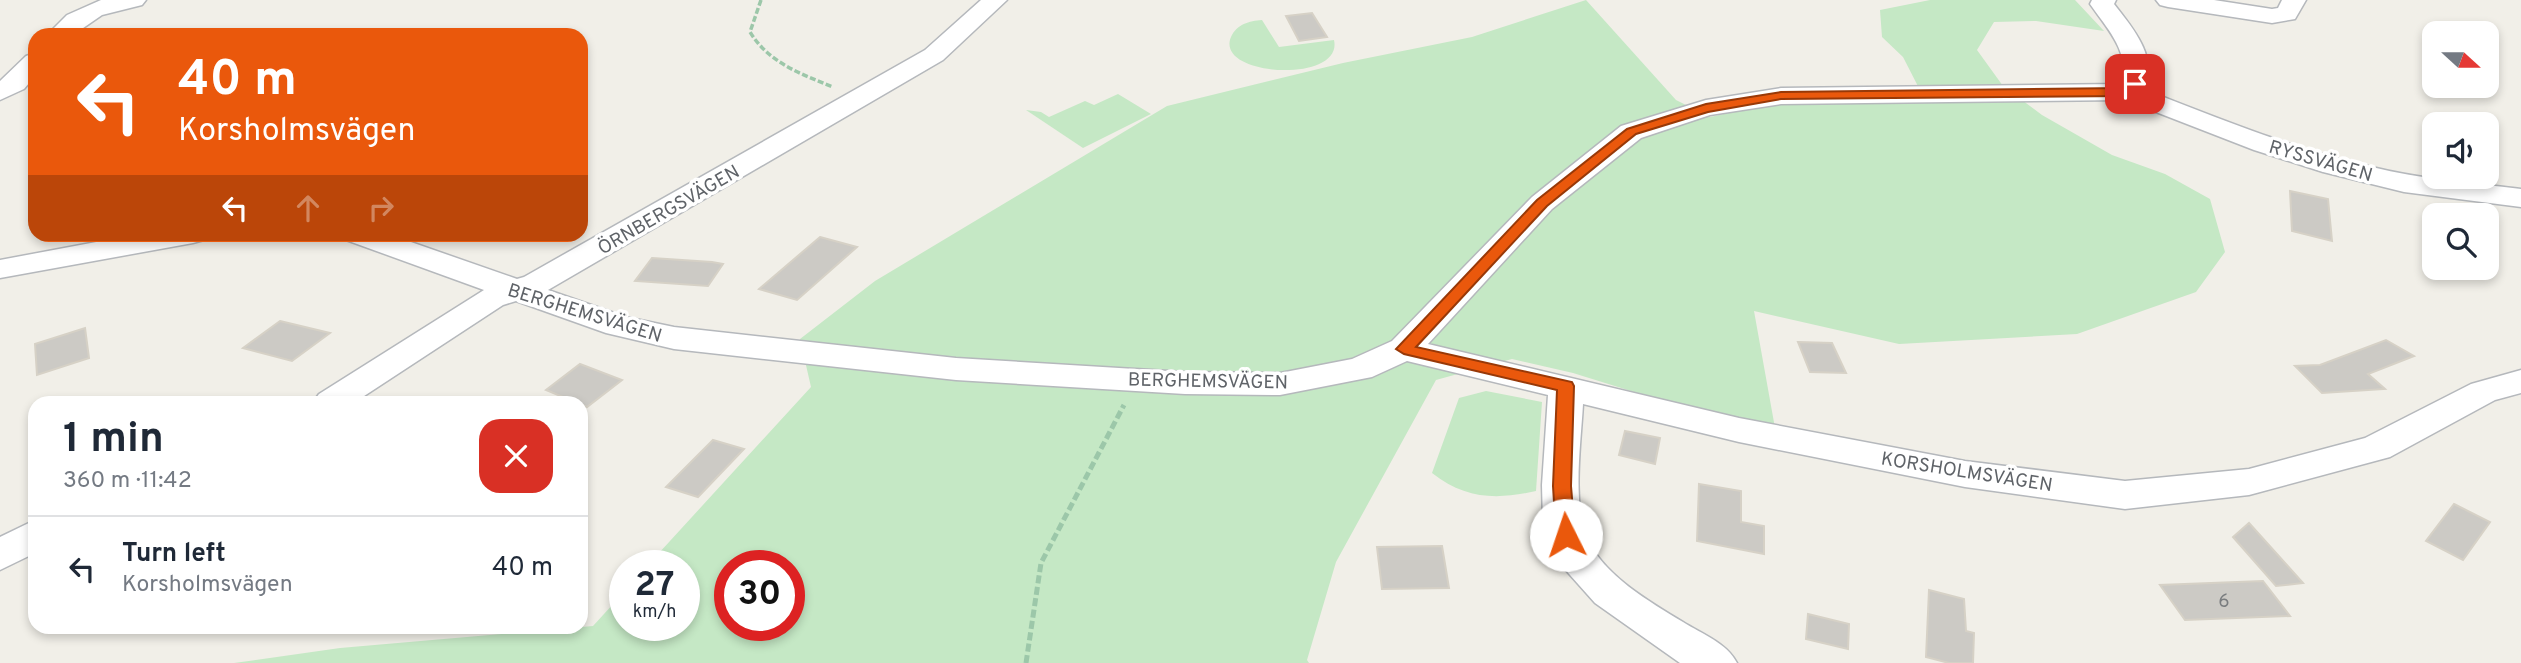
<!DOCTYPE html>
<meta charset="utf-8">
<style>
:root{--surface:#fff;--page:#f6f6f7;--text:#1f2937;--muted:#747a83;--line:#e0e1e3}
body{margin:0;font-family:Overpass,sans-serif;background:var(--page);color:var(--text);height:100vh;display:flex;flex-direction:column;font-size:26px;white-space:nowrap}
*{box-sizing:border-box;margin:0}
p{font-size:23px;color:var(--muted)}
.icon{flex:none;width:38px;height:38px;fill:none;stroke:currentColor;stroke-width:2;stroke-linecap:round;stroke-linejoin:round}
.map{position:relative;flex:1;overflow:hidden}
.sheet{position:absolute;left:28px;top:396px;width:560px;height:238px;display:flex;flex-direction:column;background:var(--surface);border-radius:21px;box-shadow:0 4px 10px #0003}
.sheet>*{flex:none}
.guide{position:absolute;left:28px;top:28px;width:560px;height:214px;border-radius:21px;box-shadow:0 4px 10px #0003;background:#ea580c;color:#fff;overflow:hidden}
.needle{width:46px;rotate:111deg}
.tools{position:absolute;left:2422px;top:21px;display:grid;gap:14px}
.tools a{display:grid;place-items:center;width:77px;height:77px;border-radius:14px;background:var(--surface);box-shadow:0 4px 10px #0003;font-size:35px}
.speed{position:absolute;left:609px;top:550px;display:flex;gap:14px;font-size:35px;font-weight:700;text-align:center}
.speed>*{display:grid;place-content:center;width:91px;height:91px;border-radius:50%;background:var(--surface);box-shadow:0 4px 10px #0003;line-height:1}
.speed small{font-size:18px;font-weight:400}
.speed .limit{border:10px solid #d22;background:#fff;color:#111}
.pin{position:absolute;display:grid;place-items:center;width:60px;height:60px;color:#fff;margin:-30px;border-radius:14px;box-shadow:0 4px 10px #0006}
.me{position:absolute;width:77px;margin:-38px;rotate:356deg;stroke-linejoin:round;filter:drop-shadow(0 0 5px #0008)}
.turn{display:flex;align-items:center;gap:24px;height:147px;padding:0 35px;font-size:32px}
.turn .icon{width:91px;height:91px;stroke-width:2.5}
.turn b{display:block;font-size:49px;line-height:60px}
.lanes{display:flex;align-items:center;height:66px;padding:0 35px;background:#0003;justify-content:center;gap:35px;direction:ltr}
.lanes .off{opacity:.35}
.round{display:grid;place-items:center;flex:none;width:74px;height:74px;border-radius:21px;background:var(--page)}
.head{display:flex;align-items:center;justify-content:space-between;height:119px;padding:0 35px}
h1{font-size:42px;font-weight:700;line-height:52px}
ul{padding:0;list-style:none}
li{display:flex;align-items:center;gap:21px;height:105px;padding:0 35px;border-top:2px solid var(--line)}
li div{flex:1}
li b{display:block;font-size:26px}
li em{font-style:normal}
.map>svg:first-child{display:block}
.green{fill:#c5e8c5;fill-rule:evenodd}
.building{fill:#cccac5;stroke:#d6d1c6;stroke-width:2}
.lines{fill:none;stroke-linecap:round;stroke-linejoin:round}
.minor-casing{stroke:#b5b8bc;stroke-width:3}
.path-far1{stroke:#9cc7a9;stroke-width:3.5;stroke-dasharray:6 2.5;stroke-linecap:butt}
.path{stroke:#9cc7a9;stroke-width:5;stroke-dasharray:8 3.5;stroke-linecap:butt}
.minor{fill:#fff;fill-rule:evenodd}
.route{fill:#ea580c;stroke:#983908;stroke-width:2}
.labels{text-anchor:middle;stroke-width:7;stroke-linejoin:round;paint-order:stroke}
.street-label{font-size:19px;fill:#5f6368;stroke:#fff}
.near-number-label{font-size:19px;fill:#7a7d7f}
</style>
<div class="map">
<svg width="2521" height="663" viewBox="0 0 2521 663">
<rect width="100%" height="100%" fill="#f1efe8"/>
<!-- green -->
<path class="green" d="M1586 0 1676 100 1710 117 1779 102 1924 98 1903 57 1882 37 1880 10 1930 0H2075L2104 31 2036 21 1994 22 1977 50 2003 86 2042 115 2112 155 2165 174 2210 199 2225 252 2196 292 2077 334 1899 344 1754 311 1775 428 1721 419 1573 373 1512 359 1436 380 1336 562 1307 660 1309 663H234L340 648 593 626 625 591V625H684V565H648L811 387 800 339 875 281 1167 106 1343 63 1472 37ZM730 565H789V625H730Z
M1262 20 1279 47 1334 40C1344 84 1214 77 1231 37 1237 24 1249 21 1262 20Z
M1118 94 1151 114 1083 148 1026 110 1041 112 1049 117 1085 101 1094 105Z
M1486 391 1542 402 1536 491C1496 500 1465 499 1432 473L1459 398Z"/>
<!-- building -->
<path class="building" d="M1312 13 1327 37 1299 41 1286 16Z
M2290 191 2328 199 2332 241 2292 231Z
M820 237 857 247 797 300 759 289Z
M652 258 712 262 723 264 708 286 635 281Z
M280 321 330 333 292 361 243 348Z
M85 328 89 358 37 375 35 344Z
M2386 340 2414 356 2368 374 2385 389 2322 393 2295 366 2320 365Z
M1798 342 1832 343 1846 373 1810 372Z
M580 364 622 380 587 407 546 390Z
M1625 431 1660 438 1655 464 1619 455Z
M713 440 744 449 698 497 666 487Z
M1699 484 1741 491V522L1764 526V554L1697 541Z
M2454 504 2490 522 2463 560 2426 541Z
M2249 523 2303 583 2276 586 2233 537Z
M1442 546 1449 588 1382 589 1377 547Z
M2263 581 2290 616 2185 620 2160 585Z
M1929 590 1964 599 1966 631 1974 633 1973 663H1949L1926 657Z
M1808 614 1849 624 1848 649 1806 639Z"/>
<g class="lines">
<defs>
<path id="minor" d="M101 0H146L142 5 102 15 73 35H47L67 15Z
M981 0H1007L943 60 548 290 626 317 674 327 956 358 1185 372 1280 373 1352 359 1392 341 1532 197 1621 126 1706 100 1781 88 2120 84C2133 55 2106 27 2090 4L2092 0H2116L2114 4C2132 27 2160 59 2143 89 2218 118 2293 149 2372 167 2421 179 2471 183 2521 189V207L2404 192 2323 172 2254 150 2125 100 1781 104 1710 115 1641 138 1552 209 1428 344 1739 418 1965 461 2125 481 2249 469 2365 438 2471 384 2521 370V393L2495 400 2390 457 2249 495 2125 509 1965 487 1739 442 1583 404C1581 442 1572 503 1587 538 1603 575 1650 602 1683 622 1702 634 1727 643 1737 663H1680L1595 603 1562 566 1546 536 1543 522 1542 485 1548 395 1407 361 1372 377 1280 395 1185 394 956 380 674 349 606 333 516 301 503 305 355 402H313L319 394 484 290 346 240 342 234H388L517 279 524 277 925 50Z
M2156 0H2214L2272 9 2278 8 2282 0H2306L2295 19 2272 23 2168 7 2160 5Z
M35 53V76L24 89 0 100V81L26 56Z
M139 234H208L204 240 193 243 0 278V260Z
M35 520V553L0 570V537Z"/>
</defs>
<!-- minor casing -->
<use href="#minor" class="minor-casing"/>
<!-- path-far1 -->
<path class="path-far1" d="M761 0 750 32C769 63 801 74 833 87"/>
<!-- path -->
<path class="path" d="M1026 663 1041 563 1124 405"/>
<!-- minor -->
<use href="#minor" class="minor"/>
</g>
<!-- route -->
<path class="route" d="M2135 80 2141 84 2128 96 1781 99 1708 112 1636 134 1547 206 1416 347 1572 382 1574 386 1571 486 1575 535 1572 540H1559L1556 535 1553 486 1557 390 1404 354 1396 349 1537 200 1627 129 1706 104 1781 92 2125 88Z"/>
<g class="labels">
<!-- street labels -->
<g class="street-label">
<text transform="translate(2321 160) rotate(16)" y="7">RYSSVÄGEN</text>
<text transform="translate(668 209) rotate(-30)" y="7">ÖRNBERGSVÄGEN</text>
<text transform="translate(585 312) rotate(17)" y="7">BERGHEMSVÄGEN</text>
<text transform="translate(1208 380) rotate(1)" y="7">BERGHEMSVÄGEN</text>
<text transform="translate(1967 471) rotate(9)" y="7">KORSHOLMSVÄGEN</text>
</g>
<!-- near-number labels -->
<g class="near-number-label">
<text x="2224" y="607">6</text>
</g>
</g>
</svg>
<div class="tools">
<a><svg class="needle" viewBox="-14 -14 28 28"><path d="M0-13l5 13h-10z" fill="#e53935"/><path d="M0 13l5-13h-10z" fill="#747a83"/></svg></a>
<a><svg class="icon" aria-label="sound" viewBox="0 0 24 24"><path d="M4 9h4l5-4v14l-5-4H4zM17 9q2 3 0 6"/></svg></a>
<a><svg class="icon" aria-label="search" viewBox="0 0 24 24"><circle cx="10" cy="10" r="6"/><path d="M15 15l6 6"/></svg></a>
</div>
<div class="speed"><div>27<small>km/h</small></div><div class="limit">30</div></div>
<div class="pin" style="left:2135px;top:84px;background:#d93025"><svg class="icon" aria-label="arrive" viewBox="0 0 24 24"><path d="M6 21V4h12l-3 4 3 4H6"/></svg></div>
<svg class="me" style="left:1566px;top:535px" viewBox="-20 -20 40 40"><circle r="19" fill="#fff"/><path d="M0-13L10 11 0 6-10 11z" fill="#ea580c"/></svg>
<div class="guide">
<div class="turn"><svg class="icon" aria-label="left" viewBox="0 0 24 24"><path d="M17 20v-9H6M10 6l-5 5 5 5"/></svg><div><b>40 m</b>Korsholmsvägen</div></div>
<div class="lanes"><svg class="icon" aria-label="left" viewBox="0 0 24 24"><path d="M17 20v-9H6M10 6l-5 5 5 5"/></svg><svg class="icon off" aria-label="ahead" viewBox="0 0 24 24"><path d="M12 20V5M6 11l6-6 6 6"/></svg><svg class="icon off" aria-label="right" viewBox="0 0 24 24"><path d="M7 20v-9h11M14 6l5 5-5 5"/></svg></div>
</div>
<section class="sheet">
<div class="head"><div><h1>1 min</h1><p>360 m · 11:42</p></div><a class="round" style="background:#d93025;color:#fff"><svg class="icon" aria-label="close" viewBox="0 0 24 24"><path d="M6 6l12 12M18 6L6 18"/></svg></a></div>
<ul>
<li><svg class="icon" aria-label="left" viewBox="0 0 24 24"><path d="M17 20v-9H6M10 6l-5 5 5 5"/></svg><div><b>Turn left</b><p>Korsholmsvägen</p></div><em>40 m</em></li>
</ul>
</section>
</div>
